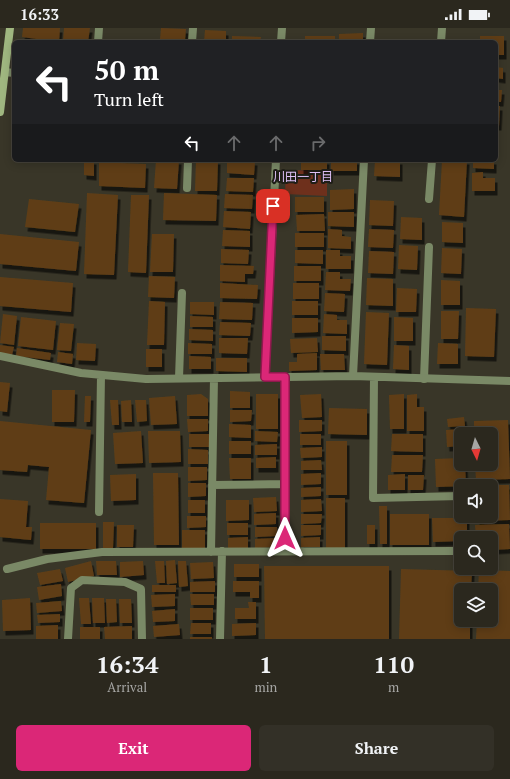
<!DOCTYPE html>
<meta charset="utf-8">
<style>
:root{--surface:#2b281e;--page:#333027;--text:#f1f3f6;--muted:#a6a6a4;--line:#47443c;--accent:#db2777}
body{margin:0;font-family:"PT Serif","Noto Sans JP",serif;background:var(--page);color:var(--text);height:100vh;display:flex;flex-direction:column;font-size:15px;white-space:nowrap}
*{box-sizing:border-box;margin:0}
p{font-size:13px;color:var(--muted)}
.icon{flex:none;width:22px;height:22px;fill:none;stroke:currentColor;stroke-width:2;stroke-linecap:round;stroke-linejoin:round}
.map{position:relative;height:611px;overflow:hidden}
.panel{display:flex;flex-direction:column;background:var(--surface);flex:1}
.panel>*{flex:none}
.hud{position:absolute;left:12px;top:12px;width:486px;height:122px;border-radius:6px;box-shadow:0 2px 10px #0003,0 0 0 1px var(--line);background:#202124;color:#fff;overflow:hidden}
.needle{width:26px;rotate:175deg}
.fabs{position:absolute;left:454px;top:399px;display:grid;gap:8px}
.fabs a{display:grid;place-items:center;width:44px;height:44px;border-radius:6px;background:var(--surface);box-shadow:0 2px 10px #0003,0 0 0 1px var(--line);font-size:20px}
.pin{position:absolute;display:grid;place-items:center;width:34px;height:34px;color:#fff;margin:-17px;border-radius:8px;box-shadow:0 2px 6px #0006}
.me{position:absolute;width:44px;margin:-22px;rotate:0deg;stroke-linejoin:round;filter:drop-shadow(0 0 3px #0008)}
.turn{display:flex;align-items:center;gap:14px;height:84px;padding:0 16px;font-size:18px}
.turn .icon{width:52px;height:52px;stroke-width:2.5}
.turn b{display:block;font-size:28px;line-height:34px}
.lanes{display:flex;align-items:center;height:38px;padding:0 16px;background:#0003;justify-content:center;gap:20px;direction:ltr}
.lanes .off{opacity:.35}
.eta{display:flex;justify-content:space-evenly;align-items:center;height:68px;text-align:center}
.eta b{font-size:24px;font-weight:700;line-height:28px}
.action{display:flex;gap:8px;margin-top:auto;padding:8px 16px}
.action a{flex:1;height:46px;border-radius:6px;background:var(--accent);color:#fff;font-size:16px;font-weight:700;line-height:46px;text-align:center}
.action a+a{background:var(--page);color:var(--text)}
.status{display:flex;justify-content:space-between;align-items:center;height:28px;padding:0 20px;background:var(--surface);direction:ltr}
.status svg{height:11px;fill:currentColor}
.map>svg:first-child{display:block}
.green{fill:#6e301c}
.building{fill:#5f3e17;filter:url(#shadow)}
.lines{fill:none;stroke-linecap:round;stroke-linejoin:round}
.lane{stroke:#7a8966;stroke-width:8}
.street{stroke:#7a8966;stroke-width:8}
.secondary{stroke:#a0b780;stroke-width:8}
.route-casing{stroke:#8e194d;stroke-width:10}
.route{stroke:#db2777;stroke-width:7}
.labels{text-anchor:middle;stroke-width:4;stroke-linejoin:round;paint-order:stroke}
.neighbourhood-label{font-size:12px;fill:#dec0f6;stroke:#1f1e17}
</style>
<div class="status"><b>16:33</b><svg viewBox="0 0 49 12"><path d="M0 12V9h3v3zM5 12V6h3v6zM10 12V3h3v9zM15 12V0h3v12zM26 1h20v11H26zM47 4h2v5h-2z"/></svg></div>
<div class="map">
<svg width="510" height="611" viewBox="0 0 510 611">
<defs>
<filter id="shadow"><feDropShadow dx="2.5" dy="4.5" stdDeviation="0" flood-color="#0009"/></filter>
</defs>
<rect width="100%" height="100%" fill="#393628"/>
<!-- green -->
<path class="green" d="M286 142 327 143V168L285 166Z"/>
<!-- building -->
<path class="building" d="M23 0H60L59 14 22 9Z
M64 0H90L88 14H63Z
M161 0 186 1 185 12 160 11Z
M205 2 226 3V14H204Z
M363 5V14H339V6Z
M232 8 261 9 260 14H232Z
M305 8H335V14H305Z
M480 8H504V27H496V14H480Z
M496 39 503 40V51L496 50Z
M496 62H502L501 74H496Z
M496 78H500L499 98H496Z
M84 132H94V148L84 147Z
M99 132H119V135L146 136 145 160 99 158Z
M156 132H179L177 161 154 160Z
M196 132H218L217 163H195Z
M227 132 255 133 254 147 227 145Z
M301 132H327V142H301Z
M331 132H357V143H331Z
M375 132H400V149L374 148Z
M442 132H467L464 189 439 187Z
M473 132H494V141L473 140Z
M483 144V150H495V163H472V145Z
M227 150H254L253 164 226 163Z
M354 161V181L330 182V162Z
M87 165 118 167 114 247 84 246Z
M164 165 217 167 216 193 163 192Z
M225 166 253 167 252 181 224 180Z
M131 167H149L146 245 128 244Z
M295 169H324V184H295Z
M29 171 79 176 75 204 25 199Z
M370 172 394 173 393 198 369 197Z
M224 183 251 184 250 201 223 199Z
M328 184H354V199L328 198Z
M324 186 325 203H297L296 187Z
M401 189 422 190V212L400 211Z
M442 194 463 195V215L442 214Z
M328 201 342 202V208L351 209V221L328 220Z
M369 201 394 202 393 220 368 219Z
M223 202 250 203V219L222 218Z
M295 205H324V219H295Z
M0 206 79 214 76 243 0 236Z
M152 206H174L173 244H150Z
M399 217 418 218 417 242 398 241Z
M442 220 462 221 461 246 441 245Z
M221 221 249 222 248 236 221 235Z
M295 222H323V236L295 235Z
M326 222H340V228H351V241H326Z
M369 223 394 224 393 246 368 245Z
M220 237 254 238 253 246H245V254L220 253Z
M294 238H321V253H294Z
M326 244H340V251H351L350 263 325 262Z
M149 248 175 249 174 270 148 269Z
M0 249 73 255 71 284 0 278Z
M367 250 393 251V278L366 277Z
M441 252 460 253V277H441Z
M220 255 258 257 257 271 220 270Z
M293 255H319V271H293Z
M397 260 417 261 416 284H396Z
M325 265 345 266 344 284 324 283Z
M149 273 165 274 164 317H147Z
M292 273H318V287H292Z
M190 274H214V287L190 286Z
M220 274 253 275 252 292 219 291Z
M466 280 496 281 494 329 465 328Z
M441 283H459L458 311H441Z
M366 284 389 285 387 337 364 336Z
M3 286 17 288 14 317 0 315Z
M324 286 337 287V292H347V306L323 305Z
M190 288 213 289V299H190Z
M21 289 56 293 53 322 18 318Z
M394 289 413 290V313H394Z
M292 290H318V304L292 305Z
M220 294 251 295 250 308 219 307Z
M60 295 74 296 71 323 57 322Z
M189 301 213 302V313L189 312Z
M322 308H346V323L322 322Z
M219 310H248L247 326 219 325Z
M317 310 318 324 291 325 290 311Z
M77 315 96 316 95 333 76 332Z
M188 315 212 316V326H188Z
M438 315 458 316V336H437Z
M0 317 14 319 12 327 0 325Z
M394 317 409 318V342L393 341Z
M17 320 51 325 50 332 16 328Z
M146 321H162V339H146Z
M58 324 73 326 72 336 57 334Z
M317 325V342L289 343V334H297V326Z
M320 326H344L345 342H321Z
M189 328 211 329V341H189Z
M216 330H247V344L216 343Z
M0 354 10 355 7 384 0 383Z
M52 362H75L74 394H52Z
M230 363 250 364V380H230Z
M201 366 208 371V388H187V367Z
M256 366H278V401H256Z
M321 366 322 389 302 390 300 367Z
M404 366V401H390L389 367Z
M417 366V379H424V403H407V367Z
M85 368H91L90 394H84Z
M175 368 177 396 151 397 149 370Z
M110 372H118L119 397H112Z
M131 372 132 394H122L121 373Z
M135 372H146L147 393 137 394Z
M329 380 367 381V407L328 406Z
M230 382H252L251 393 230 394Z
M464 389 465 398 448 399 447 391Z
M187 391H208V403L188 404Z
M299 392H322V403L299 404Z
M508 392 510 451 476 452 475 436H491V406H474V393Z
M0 393 91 402 84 475 46 472 49 439 28 437 27 444 0 442Z
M229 396 251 397V410L229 409Z
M464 401V406H461V418L447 419 446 402Z
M141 403 143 435 115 436 113 405Z
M148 403H180L181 434 149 435Z
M255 403 278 404 277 414 255 413Z
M189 406H209V419H189Z
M300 406H321V417H300Z
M392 406H423V424L391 423Z
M229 413H251V426H229Z
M326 413H347V467H326Z
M277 416V427H255V417Z
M322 419V429L301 430 300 420Z
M188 421 208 422V436H188Z
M392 427H423L422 444H391Z
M276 429V440H256V430Z
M229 430H251V451H230Z
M461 430V436H465L466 458 436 459 435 431Z
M321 432 322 442H301V433Z
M188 439H207V452L188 453Z
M153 445H178L179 517H154Z
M321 445V456L301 457V446Z
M136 446V472L111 473 110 447Z
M405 446V462H388V447Z
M408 447H424L423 462H408Z
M188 455H206V468L188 469Z
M491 457H509L510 492 477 493V488H491Z
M321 459V468L301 469V460Z
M276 469 277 483 254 484 253 470Z
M326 470H345V520H326Z
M0 471 28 473 26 499H32L31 512 0 509Z
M321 471 322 483 301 484V472Z
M188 472H205V485H188Z
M226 472H249V492L226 493Z
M379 478H387V516H380Z
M276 485V496L254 497V486Z
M301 486H322L321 495 301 496Z
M390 486H429V517H390Z
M187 488H206V499L187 500Z
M432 490H467V510H461V513L433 514Z
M103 494H114L113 520H103Z
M40 495H96V521H40Z
M227 495H248V507H227Z
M509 496 510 521 491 522V510H476L475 497Z
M117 497H134L133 519H117Z
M301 497H321V507L301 508Z
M367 497H375V516H367Z
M255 499H277V508L255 509Z
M182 502H205V520H182Z
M248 509V520H228V510Z
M320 509V519H301V510Z
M277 510V519L255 520V511Z
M175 532 177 555 167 556 166 533Z
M91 533 94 548 68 554 65 540Z
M96 533H116L117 547H97Z
M143 533 144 547 120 549V534Z
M155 533H164L165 555H157Z
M178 533H186L188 558 179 559Z
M213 534 214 550 191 551 190 535Z
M234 536H259V549H234Z
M264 538H389V611H265Z
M60 541 63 553 40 557 37 545Z
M401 541 472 543 471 562H461V592H470V611H399Z
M479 542 510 543V611H476L477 592H491V562H478Z
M215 553V564H190V554Z
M233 553H259V570H250V564H233Z
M61 556 62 568 39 572 37 559Z
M152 557H176V564H152Z
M175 566V578L152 579 151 567Z
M190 566H214V577H191Z
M30 570 31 602 3 603 2 572Z
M79 570H89L91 596H81Z
M92 570H104L105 595H93Z
M106 571H116L117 594 107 595Z
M119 571H131L132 595H120Z
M61 573 62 583 37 585 36 575Z
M248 574H256V591H235V580H249Z
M190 580H213V592H190Z
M175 581V593L153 594 152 583Z
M60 586V594L38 595 37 587Z
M191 595H211V606H190Z
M256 595V607L232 608V596Z
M179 596 180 607 154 609 153 598Z
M58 597V611H36V598Z
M132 598V611H105L104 599Z
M80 599H100V611H80Z
M190 609H212V611H190Z"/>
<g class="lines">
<!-- lane -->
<path class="lane" d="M98 14 99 0
M192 14 193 0
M441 14 442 0
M5 44 14 45
M187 160 188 132
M429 171 432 132
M179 350 182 265
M424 351 429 219"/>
<!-- street -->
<path class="street" d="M281 14 282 0
M370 14 371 0
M0 328 81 345 146 351 353 348 510 353
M353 348 364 132
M265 349 276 132
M374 349 373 470 461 468
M212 457 285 456
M99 484 101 347
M285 523V349
M211 524 214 350
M7 541 47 531 102 524 461 523
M68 611 71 560 82 552 125 554 141 561 142 611
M220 611 222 523"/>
<!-- secondary -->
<path class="secondary" d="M0 84 10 0"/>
</g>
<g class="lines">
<defs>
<path id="route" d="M273 178 265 349H285V510"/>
</defs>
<!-- route casing -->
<use href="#route" class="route-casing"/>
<!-- route -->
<use href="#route" class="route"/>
</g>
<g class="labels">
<!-- neighbourhood labels -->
<g class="neighbourhood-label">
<text x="303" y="153">川田一丁目</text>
</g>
</g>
</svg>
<div class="fabs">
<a><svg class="needle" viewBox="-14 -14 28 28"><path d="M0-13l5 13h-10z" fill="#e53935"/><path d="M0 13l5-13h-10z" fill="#a6a6a4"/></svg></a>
<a><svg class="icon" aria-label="sound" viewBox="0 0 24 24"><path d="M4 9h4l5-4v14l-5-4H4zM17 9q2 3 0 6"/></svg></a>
<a><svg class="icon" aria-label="search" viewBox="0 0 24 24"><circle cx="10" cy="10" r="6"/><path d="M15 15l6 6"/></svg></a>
<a><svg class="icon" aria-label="layers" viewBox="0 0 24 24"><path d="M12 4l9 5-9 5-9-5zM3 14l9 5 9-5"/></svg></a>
</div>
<div class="pin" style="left:273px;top:178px;background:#d93025"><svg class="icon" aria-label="arrive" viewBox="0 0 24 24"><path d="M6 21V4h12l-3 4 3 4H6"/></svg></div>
<svg class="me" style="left:285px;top:510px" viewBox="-20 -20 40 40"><path d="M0-17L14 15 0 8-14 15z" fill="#db2777" stroke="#fff" stroke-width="4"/></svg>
<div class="hud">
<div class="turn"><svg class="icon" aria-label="left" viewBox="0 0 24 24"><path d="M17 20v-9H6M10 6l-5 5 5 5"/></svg><div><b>50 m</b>Turn left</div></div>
<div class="lanes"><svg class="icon" aria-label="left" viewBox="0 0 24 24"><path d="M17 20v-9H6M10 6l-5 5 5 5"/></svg><svg class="icon off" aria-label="ahead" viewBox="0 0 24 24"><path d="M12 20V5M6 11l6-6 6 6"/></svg><svg class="icon off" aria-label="ahead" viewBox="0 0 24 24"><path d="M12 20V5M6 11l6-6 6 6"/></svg><svg class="icon off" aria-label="right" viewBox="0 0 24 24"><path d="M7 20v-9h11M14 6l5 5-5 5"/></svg></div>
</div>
</div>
<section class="panel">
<div class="eta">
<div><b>16:34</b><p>Arrival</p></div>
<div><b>1</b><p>min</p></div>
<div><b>110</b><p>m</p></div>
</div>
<div class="action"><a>Exit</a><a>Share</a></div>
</section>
